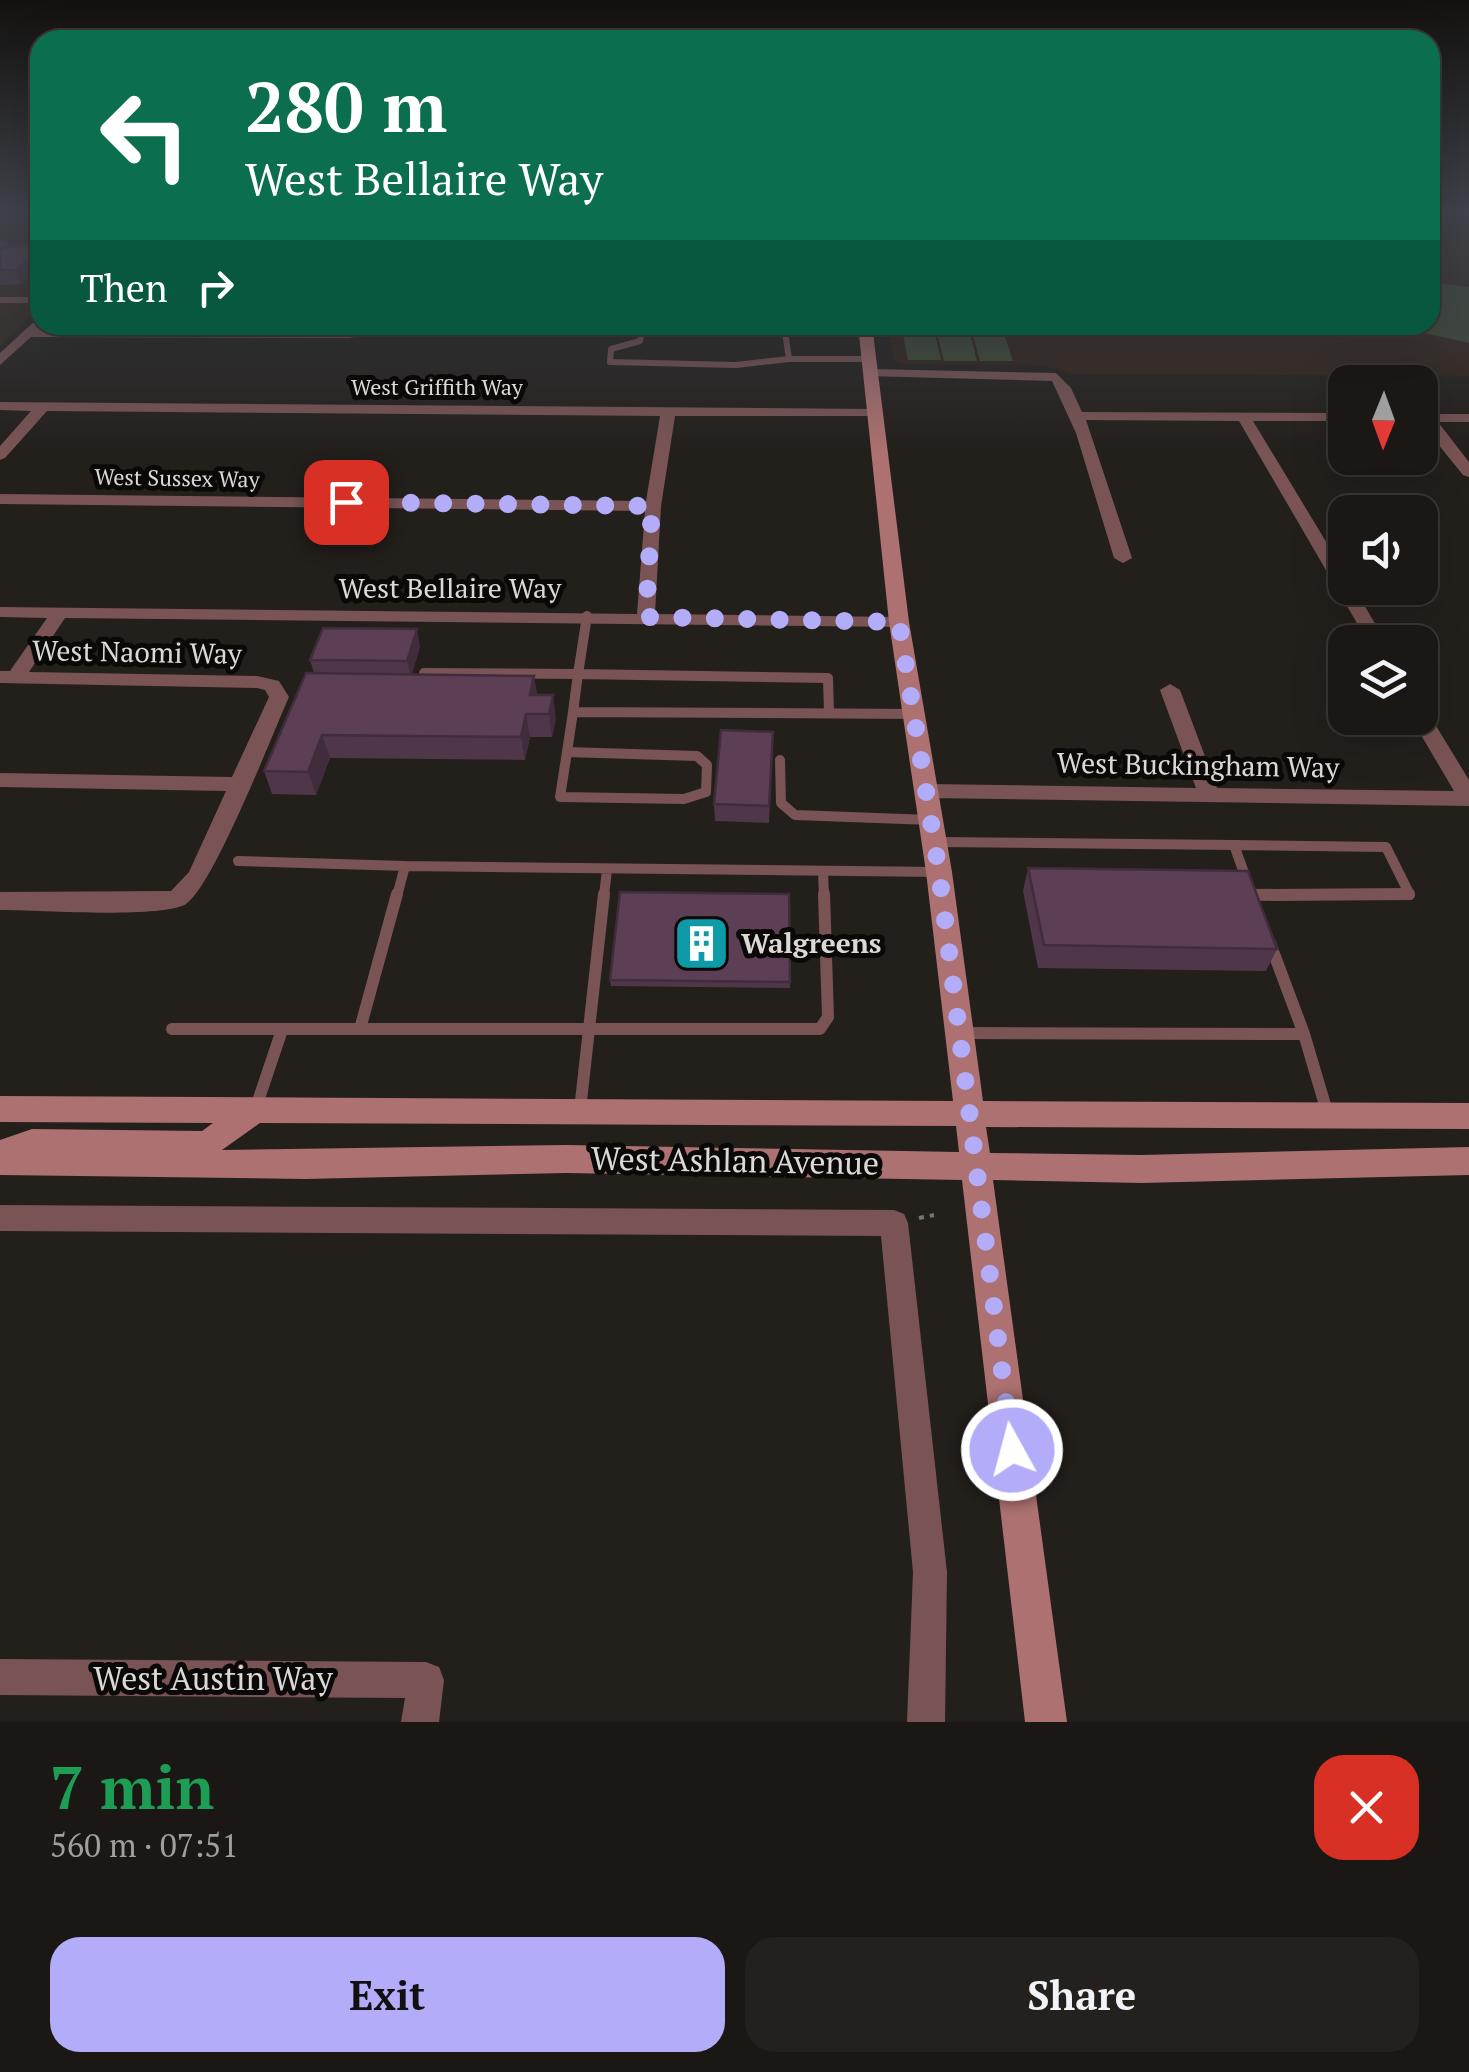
<!DOCTYPE html>
<meta charset="utf-8">
<style>
:root{--surface:#1a1714;--page:#23201d;--text:#f1f3f6;--muted:#9f9fa0;--line:#383634;--accent:#b3adf9}
body{margin:0;font-family:"PT Serif",serif;background:var(--page);color:var(--text);height:100vh;display:flex;flex-direction:column;font-size:38px;white-space:nowrap}
*{box-sizing:border-box;margin:0}
p{font-size:32px;color:var(--muted)}
.icon{flex:none;width:55px;height:55px;fill:none;stroke:currentColor;stroke-width:2;stroke-linecap:round;stroke-linejoin:round}
.map{position:relative;height:1722px;overflow:hidden}
.side{display:flex;flex-direction:column;background:var(--surface);flex:1}
.side>*{flex:none}
.hud{position:absolute;left:30px;top:30px;width:1410px;height:305px;border-radius:30px;box-shadow:0 10px 40px #0002,0 0 0 2px var(--line);background:#0b6e4f;color:#fff;overflow:hidden}
.needle{width:65px;rotate:181deg}
.controls{position:absolute;left:1328px;top:365px;display:grid;gap:20px}
.controls a{display:grid;place-items:center;width:110px;height:110px;border-radius:20px;background:var(--surface);box-shadow:0 10px 40px #0002,0 0 0 2px var(--line);font-size:50px}
.pin{position:absolute;display:grid;place-items:center;width:85px;height:85px;color:#fff;margin:-42px;border-radius:20px;box-shadow:0 5px 15px #0006}
.me{position:absolute;width:110px;margin:-55px;rotate:353deg;stroke-linejoin:round;filter:drop-shadow(0 0 8px #0008)}
.turn{display:flex;align-items:center;gap:35px;height:210px;padding:0 50px;font-size:45px}
.turn .icon{width:130px;height:130px;stroke-width:2.5}
.turn b{display:block;font-size:70px;line-height:85px}
.then{display:flex;align-items:center;height:95px;padding:0 50px;background:#0003;gap:20px;font-size:38px}
.round{display:grid;place-items:center;flex:none;width:105px;height:105px;border-radius:30px;background:var(--page)}
.head{display:flex;align-items:center;justify-content:space-between;height:170px;padding:0 50px}
h1{font-size:60px;font-weight:700;line-height:75px;color:#1e9e55}
.primary-button{display:flex;gap:20px;margin-top:auto;padding:20px 50px}
.primary-button a{flex:1;height:115px;border-radius:30px;background:var(--accent);color:#111;font-size:40px;font-weight:700;line-height:115px;text-align:center}
.primary-button a+a{background:var(--page);color:var(--text)}
.map>svg:first-child{display:block}
.education{fill:#322318}
.green{fill:#3e4b37}
.lines{fill:none;stroke-linecap:round;stroke-linejoin:round}
.path{stroke:#777471;stroke-width:4;stroke-dasharray:5 6;stroke-linecap:butt}
.lane-far2{stroke:#7a5454;stroke-width:6}
.lane-far1{stroke:#7a5454;stroke-width:10}
.lane{stroke:#7a5454;stroke-width:12}
.street{fill:#7a5454;fill-rule:evenodd}
.secondary{fill:#ad7171;fill-rule:evenodd}
.wall{fill:#503649}
.shaded-wall{fill:#412c3c}
.building{fill:#5d3f55;stroke:#412c3c;stroke-width:2.5}
.route{stroke:#b3adf9;stroke-width:18;stroke-dasharray:0 32.4}
.labels{text-anchor:middle;stroke-width:10;stroke-linejoin:round;paint-order:stroke}
.far-street-label{font-size:22px;fill:#dbd8d6;stroke:#0b0908}
.street-label{font-size:28px;fill:#dbd8d6;stroke:#0b0908}
.poi-label{font-size:28px;font-weight:bold;fill:#dbd8d6;stroke:#0b0908;text-anchor:start}
.near-street-label{font-size:32px;fill:#dbd8d6;stroke:#0b0908}
</style>
<div class="map">
<svg width="1469" height="1722" viewBox="0 0 1469 1722">
<rect width="100%" height="100%" fill="#231f1b"/>
<!-- education -->
<path class="education" d="M0 212H40L39 306 0 346Z
M1430 212H1469V376L1072 374 1042 365 902 364 894 361 888 325H1430Z"/>
<!-- green -->
<path class="green" d="M1430 282 1469 287V343L1387 325H1430Z
M901 325H933L941 360H908Z
M935 325H967L970 336 951 337H971L977 361H944Z
M970 325H1001L1013 361H980Z"/>
<g class="lines">
<!-- path -->
<path class="path" d="M919 1218 934 1215"/>
<!-- lane-far2 -->
<path class="lane-far2" d="M0 300H40
M784 325 789 359
M642 327 640 341 611 349 610 362 736 365 789 359H870"/>
<!-- lane-far1 -->
<path class="lane-far1" d="M424 673 578 674 587 616
M829 713 828 678 578 674 573 712 915 714
M567 752 697 756 707 765 706 792 684 799 560 797Z
M567 752 573 712
M780 760 781 803 795 815 931 820
M934 842 1234 845 1248 884
M1234 845 1386 847 1410 895H1252
M238 861 405 866
M823 872 824 896
M397 896 405 866 939 872
M604 896 607 869"/>
<!-- lane -->
<path class="lane" d="M1252 895 1409 894
M1270 943 1304 1034
M172 1029H820L828 1017 824 894
M360 1029 397 894
M959 1033 1304 1034 1328 1115
M255 1110 282 1030
M580 1110 604 894"/>
<!-- street -->
<path class="street" d="M38 318 42 325 38 329 349 330 377 325 366 335 349 338 31 337 0 365V353Z
M872 369 1056 373 1071 388 1082 412 1345 413V421H1253L1345 573V588H1354L1386 642H1368L1239 421 1086 420 1132 558 1123 563 1114 558 1076 433 1052 381 867 376 865 373Z
M0 402 874 409 879 410V416H675L661 506 655 614 899 617 908 622 899 627 65 618 29 672 257 676 279 681 289 697C272 735 213 887 186 904 162 919 35 910 0 910V892L171 891 189 872 226 791 0 787V773L232 777 269 697 265 690 257 688 0 683V671H10L47 618 0 617V607L637 614 645 511 0 504V494L646 501 660 416 47 411 5 458 0 460V446L31 411 0 410Z
M1420 414H1469V422H1438L1469 462V477L1463 475 1420 422Z
M1170 684 1180 690 1217 788 1454 791 1411 718H1420V709L1427 711 1469 780V806L927 798 916 791 927 784 1196 788 1160 690Z
M0 1205 894 1210 904 1214 908 1223 947 1572 945 1722H907L913 1572 881 1236 0 1231Z
M0 1659 426 1662 439 1667 444 1680 439 1722H401L405 1698 0 1695Z"/>
<!-- secondary -->
<path class="secondary" d="M858 325H872L909 622 952 872 983 1101 1469 1103V1129L986 1127 990 1153 1142 1155 1469 1147V1175L1142 1183 993 1180 1067 1722H1025L962 1180 566 1173 305 1179 0 1175V1140L32 1129 202 1131 213 1123 0 1122V1096L953 1101 926 872 889 622ZM260 1123 956 1126 959 1152 566 1145 222 1150Z"/>
</g>
<!-- wall -->
<path class="wall" d="M0 238 7 242 9 247 40 245V269L21 284 0 285Z
M420 646 412 674 537 695 556 718 552 737H530L525 760 330 758 316 795 272 794 264 771 314 673 310 660Z
M773 732 769 823 715 821 714 804Z
M1028 868 1277 949 1266 971 1038 968 1023 891Z
M789 894 790 988 611 986 610 980Z"/>
<!-- shaded-wall -->
<path class="shaded-wall" d="M40 250V269L21 284 16 270Z
M417 629 420 646 411 678 407 661Z
M534 676 538 698 530 695Z
M553 695 556 718 552 737 549 714Z
M526 714 530 737 525 760 521 737Z
M322 735 330 758 316 795 308 772Z"/>
<!-- building -->
<path class="building" d="M40 245V250L16 270H0V248Z
M323 628 417 629 407 661 310 660Z
M306 673 534 676 530 695H553L549 714H526L521 737 322 735 308 772 264 771Z
M721 730 773 732 769 806 714 804Z
M1028 868 1248 871 1277 949 1044 945Z
M620 892 789 894 790 982 610 980Z"/>
<!-- sky -->
<linearGradient id="sky" x2="0" y2="1"><stop stop-color="#13110f"/><stop offset="0.47" stop-color="#3f424a"/><stop offset="1" stop-color="#3f424a" stop-opacity="0"/></linearGradient>
<rect width="1469" height="453" fill="url(#sky)"/>
<g class="lines">
<!-- route -->
<path class="route" d="M346 502 652 506 646 617 899 622 939 872 1012 1450"/>
</g>
<!-- icons -->
<defs>
<symbol id="building-square" viewBox="-11 -11 22 22"><rect x="-9" y="-9" width="18" height="18" rx="4" fill="#0f9aa8" stroke="#0b0908"/><path d="M-4-6H4V6H1V3H-1V6H-4ZM-2.5-4.3h1.7v1.8h-1.7ZM.8-4.3h1.7v1.8H.8ZM-2.5-1h1.7V.8h-1.7ZM.8-1h1.7V.8H.8Z" fill="#fff"/></symbol>
</defs>
<g fill-rule="evenodd">
<use href="#building-square" x="670" y="912" width="63" height="63"/>
</g>
<g class="labels">
<!-- far-street labels -->
<g class="far-street-label">
<text x="437" y="395">West Griffith Way</text>
<text transform="translate(177 478) rotate(1)" y="8">West Sussex Way</text>
</g>
<!-- street labels -->
<g class="street-label">
<text x="450" y="598">West Bellaire Way</text>
<text transform="translate(137 652) rotate(1)" y="10">West Naomi Way</text>
<text transform="translate(1198 765) rotate(1)" y="10">West Buckingham Way</text>
</g>
<!-- poi labels -->
<g class="poi-label">
<text x="741" y="953">Walgreens</text>
</g>
<!-- near-street labels -->
<g class="near-street-label">
<text transform="translate(735 1161) rotate(1)" y="11">West Ashlan Avenue</text>
<text x="213" y="1690">West Austin Way</text>
</g>
</g>
</svg>
<div class="controls">
<a><svg class="needle" viewBox="-14 -14 28 28"><path d="M0-13l5 13h-10z" fill="#e53935"/><path d="M0 13l5-13h-10z" fill="#9f9fa0"/></svg></a>
<a><svg class="icon" aria-label="sound" viewBox="0 0 24 24"><path d="M4 9h4l5-4v14l-5-4H4zM17 9q2 3 0 6"/></svg></a>
<a><svg class="icon" aria-label="layers" viewBox="0 0 24 24"><path d="M12 4l9 5-9 5-9-5zM3 14l9 5 9-5"/></svg></a>
</div>
<div class="pin" style="left:346px;top:502px;background:#d93025"><svg class="icon" aria-label="arrive" viewBox="0 0 24 24"><path d="M6 21V4h12l-3 4 3 4H6"/></svg></div>
<svg class="me" style="left:1012px;top:1450px" viewBox="-20 -20 40 40"><circle r="17" fill="#b3adf9" stroke="#fff" stroke-width="3"/><path d="M0-11L8 9 0 5-8 9z" fill="#fff"/></svg>
<div class="hud">
<div class="turn"><svg class="icon" aria-label="left" viewBox="0 0 24 24"><path d="M17 20v-9H6M10 6l-5 5 5 5"/></svg><div><b>280 m</b>West Bellaire Way</div></div>
<div class="then">Then<svg class="icon" aria-label="right" viewBox="0 0 24 24"><path d="M7 20v-9h11M14 6l5 5-5 5"/></svg></div>
</div>
</div>
<section class="side">
<div class="head"><div><h1>7 min</h1><p>560 m · 07:51</p></div><a class="round" style="background:#d93025;color:#fff"><svg class="icon" aria-label="close" viewBox="0 0 24 24"><path d="M6 6l12 12M18 6L6 18"/></svg></a></div>
<div class="primary-button"><a>Exit</a><a>Share</a></div>
</section>
